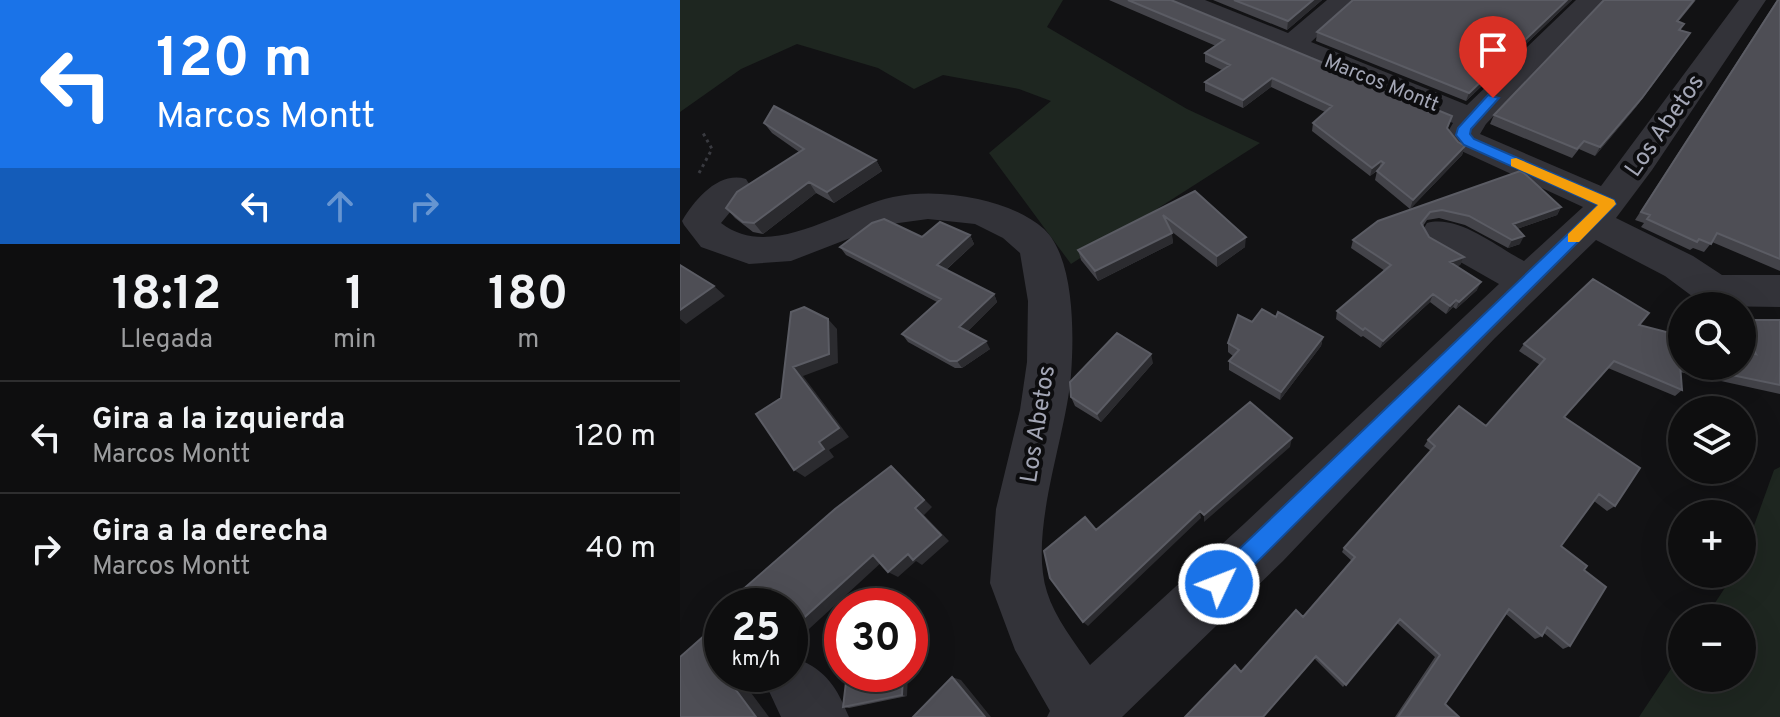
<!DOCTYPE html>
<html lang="es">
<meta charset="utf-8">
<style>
:root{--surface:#0e0e0f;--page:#171718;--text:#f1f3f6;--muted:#9b9c9e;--line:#2e2e2f}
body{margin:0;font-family:Overpass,sans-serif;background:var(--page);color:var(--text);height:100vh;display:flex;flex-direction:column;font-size:30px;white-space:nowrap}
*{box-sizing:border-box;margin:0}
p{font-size:26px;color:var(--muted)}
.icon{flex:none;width:44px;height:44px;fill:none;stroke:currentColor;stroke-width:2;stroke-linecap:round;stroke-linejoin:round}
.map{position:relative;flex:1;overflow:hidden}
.details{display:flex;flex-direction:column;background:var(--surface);width:680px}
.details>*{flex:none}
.banner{background:#1a73e8;color:#fff;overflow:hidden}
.controls{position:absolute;left:988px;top:292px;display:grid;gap:16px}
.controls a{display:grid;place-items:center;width:88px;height:88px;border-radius:50%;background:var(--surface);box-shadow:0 8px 32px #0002,0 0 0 2px var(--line);font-size:40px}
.speed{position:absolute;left:24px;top:588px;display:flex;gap:16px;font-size:40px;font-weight:700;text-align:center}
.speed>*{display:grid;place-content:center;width:104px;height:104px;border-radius:50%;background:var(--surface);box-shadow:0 8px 32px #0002,0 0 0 2px var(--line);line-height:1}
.speed small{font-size:20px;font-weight:400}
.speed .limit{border:12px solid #d22;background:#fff;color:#111}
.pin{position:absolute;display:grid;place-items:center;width:68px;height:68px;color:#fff;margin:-82px -34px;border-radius:50% 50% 50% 0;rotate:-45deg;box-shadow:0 0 8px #0007}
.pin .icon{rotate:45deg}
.me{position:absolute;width:88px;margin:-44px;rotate:47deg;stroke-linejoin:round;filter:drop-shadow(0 0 6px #0008)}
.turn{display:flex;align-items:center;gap:28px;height:168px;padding:0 24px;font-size:36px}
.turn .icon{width:104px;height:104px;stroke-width:2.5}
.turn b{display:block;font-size:56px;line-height:68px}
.lanes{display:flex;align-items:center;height:76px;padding:0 24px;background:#0003;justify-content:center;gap:40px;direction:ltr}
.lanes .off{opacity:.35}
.eta{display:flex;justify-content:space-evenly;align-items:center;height:136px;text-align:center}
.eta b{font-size:48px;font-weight:700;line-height:56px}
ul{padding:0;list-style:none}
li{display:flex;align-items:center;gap:24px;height:112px;padding:0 24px;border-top:2px solid var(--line)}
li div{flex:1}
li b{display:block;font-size:30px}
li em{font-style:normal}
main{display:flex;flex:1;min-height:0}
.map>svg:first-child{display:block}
.green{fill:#1e2620}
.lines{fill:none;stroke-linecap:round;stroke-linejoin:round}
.path{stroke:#393a40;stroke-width:3;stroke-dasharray:3 4;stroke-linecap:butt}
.minor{fill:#333339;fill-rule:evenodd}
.wall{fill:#434349}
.shaded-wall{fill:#2b2b2f}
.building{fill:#4e4e55;stroke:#5b5c64;stroke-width:2}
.route{fill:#1a73e8;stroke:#114b97;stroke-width:2}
.slow{fill:#f59e0b}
.labels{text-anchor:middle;stroke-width:8;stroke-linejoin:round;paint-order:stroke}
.far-street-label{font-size:20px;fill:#a3a6b5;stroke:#0d0d0f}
.street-label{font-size:24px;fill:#a3a6b5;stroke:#0d0d0f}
</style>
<main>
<section class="details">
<div class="banner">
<div class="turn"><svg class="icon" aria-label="left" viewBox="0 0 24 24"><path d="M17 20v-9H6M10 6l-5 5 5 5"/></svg><div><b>120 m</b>Marcos Montt</div></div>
<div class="lanes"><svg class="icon" aria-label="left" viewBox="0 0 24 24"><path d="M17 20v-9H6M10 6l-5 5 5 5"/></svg><svg class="icon off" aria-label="ahead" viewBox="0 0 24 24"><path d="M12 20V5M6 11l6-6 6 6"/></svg><svg class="icon off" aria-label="right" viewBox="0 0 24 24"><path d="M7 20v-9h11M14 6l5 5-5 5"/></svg></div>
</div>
<div class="eta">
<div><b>18:12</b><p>Llegada</p></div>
<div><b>1</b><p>min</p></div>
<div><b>180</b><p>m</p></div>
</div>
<ul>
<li><svg class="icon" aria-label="left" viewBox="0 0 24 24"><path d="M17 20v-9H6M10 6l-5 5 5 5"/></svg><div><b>Gira a la izquierda</b><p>Marcos Montt</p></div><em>120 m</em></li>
<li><svg class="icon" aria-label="right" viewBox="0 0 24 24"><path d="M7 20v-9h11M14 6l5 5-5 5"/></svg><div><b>Gira a la derecha</b><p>Marcos Montt</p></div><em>40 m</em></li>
</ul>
</section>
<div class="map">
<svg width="1100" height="717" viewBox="0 0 1100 717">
<rect width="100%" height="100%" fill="#121214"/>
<!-- green -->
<path class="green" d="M0 0H383L367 27 507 109 580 143 391 264 309 153 371 101 339 89 263 75 234 89 198 68 117 44 61 69 0 112Z
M1100 467V717H959L1002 652V678H1062V618H1025L1054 574H1062V559L1094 470Z"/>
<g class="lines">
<!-- path -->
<path class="path" d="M19 173 32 149 23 133"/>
<!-- minor -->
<path class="minor" d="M489 0H525L608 33 647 0H676L631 42 787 105 896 0H924L806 124 800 134 921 186 1059 0H1086L972 170 936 218 1013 256 1042 275H1100V307L1032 306 1020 302 985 276 916 240 815 338 603 561 442 717H367L370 711 335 650 310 583 316 509 340 410 347 362 348 301 340 253 323 238 295 224 248 219 204 225 111 261 69 264 21 247 4 225 2 221C15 199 39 171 66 179L71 187 41 223C91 262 161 208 213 197 241 191 270 193 298 199 321 204 346 213 364 229 395 258 394 336 391 375 386 438 348 532 367 592 375 618 395 643 410 665L565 523 819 284 747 243 741 233 747 223C778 214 817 247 844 261L903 207 777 149 766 135 773 123 493 6Z
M118 659C147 671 157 688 169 717H101L88 689 94 674H110V662Z"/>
</g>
<!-- wall -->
<path class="wall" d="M429 0H491L767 129 778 142 785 146 782 155 730 209 695 180 697 171 690 176 632 131 633 123 645 112 591 87 563 108 525 91V82L542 70 525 62V53L536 46Z
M533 0H642L607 30Z
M673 0H892L786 101 636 41 637 32Z
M1016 0 998 22 1004 24 1000 30 1005 41 956 107 915 156 899 149 892 158 810 124 814 115Z
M1097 0H1100V271L1032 242 1024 252 1013 248 1010 250 961 227 964 223 955 220Z
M84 123 196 160 202 171 154 203 136 193 83 234 73 232 55 218 46 208 119 152 92 133Z
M840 171 881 207 877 215 837 229 840 244 828 248 785 225 759 218 747 220 743 226 749 237 784 257 780 265 777 266 797 290 776 309 773 307 766 314 750 302 700 348 683 336 681 337 656 319 657 311 705 271 671 248 673 240Z
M515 191 565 247 537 267 491 231 493 243 418 281 401 260 398 250Z
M290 235 294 244 266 270 314 294 317 302 287 332 310 349 282 368H275L228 342 222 334 257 302 166 255 160 247 242 237Z
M596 317 643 337 641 346 600 400 549 370V361L553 356 548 352V343L572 322Z
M1062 320H1100V394L1000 372 1002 390 995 396 928 368 884 417 935 506 927 511 914 501 881 546 904 570 890 646 883 649 864 633 862 636 855 639 826 614 765 704 779 717H715L755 657 717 623 663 687 634 658 561 672 623 617 672 561 662 552 664 548 751 451 744 446 748 440 806 426 860 365 839 351 844 344 959 325 1002 336V366H1062Z
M473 363 421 422 395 406 391 397Z
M167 674 227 696 169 708 163 707Z"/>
<!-- shaded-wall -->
<path class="shaded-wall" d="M633 0H642L607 30 608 21Z
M887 0H892L786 101 789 93Z
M1010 33 956 107 915 156 920 147Z
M592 78 591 87 563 108V100Z
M785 146 782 155 730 209 733 200Z
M196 160 202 171 154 203 147 192Z
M701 161 699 169 690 176 692 168Z
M129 182 136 193 83 234 74 223Z
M881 207 877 215 828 232 833 224Z
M492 233 493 243 418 281 415 271Z
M290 235 294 244 262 273 257 265Z
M844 236 840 244 828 248 832 240Z
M566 237 565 247 537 267V256Z
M784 257 780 265 767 270 770 262Z
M801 282 797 290 776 309 779 302Z
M34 286 45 296 6 324 0 319V310Z
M314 294 317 302 284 335 279 327Z
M753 294 750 302 700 348 703 341Z
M776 300 773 307 766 314 770 306Z
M148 319 157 329 158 363 123 376 169 437 149 450 154 457 125 477 114 470 139 442 113 367Z
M643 337 641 346 600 400 601 392Z
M306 341 310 349 282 368 277 361Z
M471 354 473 363 421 422 417 414Z
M612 438 610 447 524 522V515Z
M211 466 252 507 244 515 269 541 242 565 236 561 218 577 208 572 235 508Z
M520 511 521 518 408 626 403 622Z
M193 555 203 561 129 629 116 625Z
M42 656V671L35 661Z
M44 674H57L89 717H76Z
M223 674H228L227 696 222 695Z
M272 677 281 680 311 717H305Z"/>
<!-- building -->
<path class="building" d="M448 0H491L772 116 767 128 778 142 785 146 733 200 697 171 704 163 701 161 692 168 633 123 652 106 592 78 563 100 525 82 550 65 525 53 544 40Z
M554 0H633L608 21Z
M673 0H887L789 93 637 32Z
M924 0H1014L997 21 1004 24 999 30 1010 33 962 98 920 147 904 141 897 149 814 115Z
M1098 0H1100V259L1037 233 1031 244 1019 239 1017 242 967 219 970 215 961 212Z
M94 106 196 160 147 192 129 182 74 223 63 222 46 208 57 192 124 149 84 123Z
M840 171 844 173 881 207 833 224 844 236 832 240 789 216 762 210 750 212 741 223 749 237 784 257 770 262 801 282 779 302 776 300 770 306 753 294 703 341 685 328 683 330 657 311 711 265 673 240 698 221Z
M515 191 566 237 537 256 483 215 492 233 415 271 398 250Z
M204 219 242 237 260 222 290 235 257 265 314 294 279 327 306 341 277 361H270L222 334 261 299 160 247 192 223Z
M0 265 34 286 0 310Z
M913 279 969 313 959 325 1002 336V365L1000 364 1002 390 934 361 884 417 960 468 935 506 919 494 881 546 907 566 904 570 926 587 890 646 867 627 862 636 829 609 765 704 779 717H718L760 655 720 619 666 685 636 656 583 717H505L555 665 561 672 616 610 623 617 675 557 664 548 755 446 748 440 779 406 806 426 865 359 844 344Z
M124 307 148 319 149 354 113 367 159 428 139 442 144 449 114 470 76 414 101 398 111 312Z
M582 309 596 317 598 312 643 337 601 392 549 361 559 350 548 343 558 315 572 322Z
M1062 320H1100V385L1008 366H1062V350L1076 354 1062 330Z
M437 333 471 354 417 414 391 397 390 382Z
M570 402 612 438 524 515 520 511 403 622 370 578 364 551 405 517 416 530Z
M211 466 244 500 235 508 261 535 233 560 228 554 208 572 193 555 116 625 110 617V606H44L155 509Z
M42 620V656L35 661 42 671V674H44L76 717H0V657Z
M167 674H223L222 695 163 707Z
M272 677 305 717H233Z"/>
<!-- route -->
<path class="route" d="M808 95 819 98 791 129 790 134 794 139 934 200 936 204 547 592 539 596 531 592 528 584 531 576 918 205 784 145 776 135 778 128Z"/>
<!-- slow -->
<path class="slow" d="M836 158 934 200 936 204 899 242H888V234L918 205 831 166V159Z"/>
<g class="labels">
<!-- far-street labels -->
<g class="far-street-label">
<text transform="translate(702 82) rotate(22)" y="7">Marcos Montt</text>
</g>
<!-- street labels -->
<g class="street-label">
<text transform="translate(984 125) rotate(-55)" y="8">Los Abetos</text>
<text transform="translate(357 424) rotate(-81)" y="8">Los Abetos</text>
</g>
</g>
</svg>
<div class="controls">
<a><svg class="icon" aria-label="search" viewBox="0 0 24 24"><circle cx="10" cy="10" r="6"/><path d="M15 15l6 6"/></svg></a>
<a><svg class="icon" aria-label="layers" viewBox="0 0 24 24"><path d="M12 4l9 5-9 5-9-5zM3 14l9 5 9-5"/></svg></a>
<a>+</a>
<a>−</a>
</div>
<div class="speed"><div>25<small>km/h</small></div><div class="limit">30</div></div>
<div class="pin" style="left:813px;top:98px;background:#d93025"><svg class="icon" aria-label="arrive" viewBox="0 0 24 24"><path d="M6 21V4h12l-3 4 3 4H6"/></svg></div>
<svg class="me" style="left:539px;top:584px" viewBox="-20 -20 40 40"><circle r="17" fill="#1a73e8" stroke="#fff" stroke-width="3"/><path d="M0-11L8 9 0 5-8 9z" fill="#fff"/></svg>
</div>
</main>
